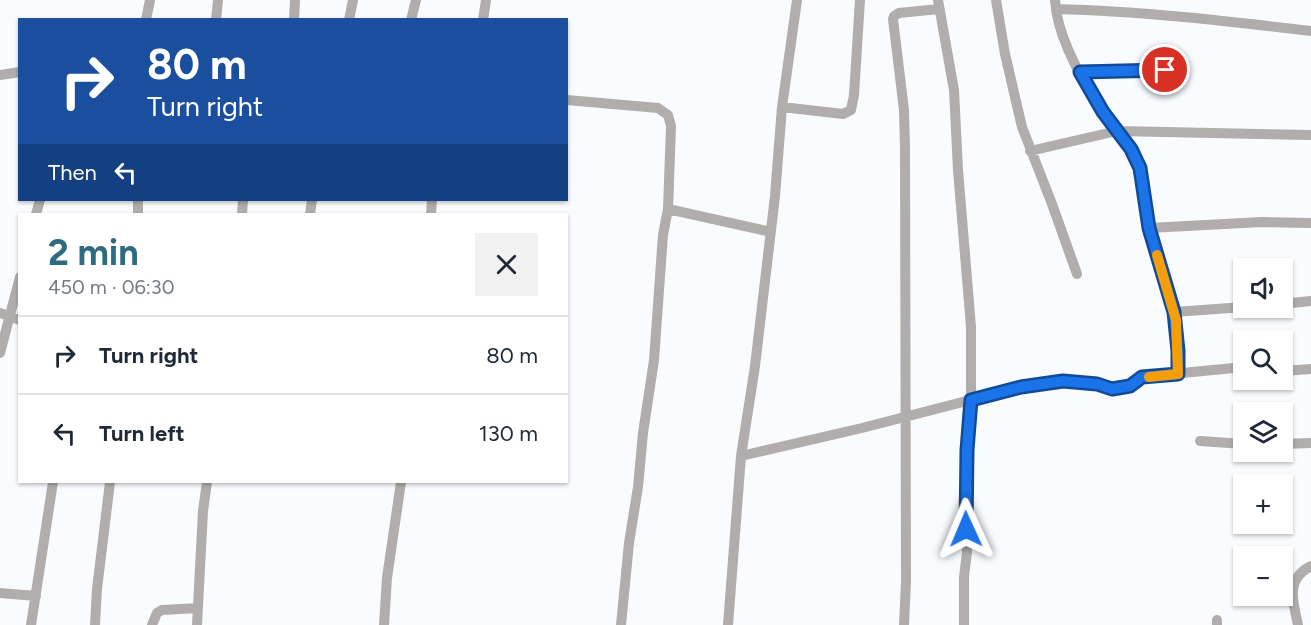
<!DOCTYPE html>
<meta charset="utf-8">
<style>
:root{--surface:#fff;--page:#f2f2f3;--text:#1f2937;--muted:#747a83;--line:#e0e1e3;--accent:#2d6b81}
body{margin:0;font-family:Figtree,sans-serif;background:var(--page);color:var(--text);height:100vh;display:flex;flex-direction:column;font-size:22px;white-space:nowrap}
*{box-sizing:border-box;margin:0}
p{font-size:20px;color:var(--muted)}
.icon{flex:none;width:33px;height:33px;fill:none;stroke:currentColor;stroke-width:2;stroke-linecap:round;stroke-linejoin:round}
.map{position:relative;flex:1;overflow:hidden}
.details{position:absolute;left:18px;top:213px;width:550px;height:270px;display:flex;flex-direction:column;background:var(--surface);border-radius:0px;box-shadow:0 2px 4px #0004}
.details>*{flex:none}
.banner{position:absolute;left:18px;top:18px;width:550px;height:183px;border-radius:0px;box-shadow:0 2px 4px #0004;background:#1a4fa0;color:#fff;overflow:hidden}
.fabs{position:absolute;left:1233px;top:258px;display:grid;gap:12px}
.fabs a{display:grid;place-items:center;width:60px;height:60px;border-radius:0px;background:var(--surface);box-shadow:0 2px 4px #0004;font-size:30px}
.pin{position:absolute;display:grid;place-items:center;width:51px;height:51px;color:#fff;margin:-26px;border:3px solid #fff;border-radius:50%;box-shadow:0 2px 6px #0007}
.me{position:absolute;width:66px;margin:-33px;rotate:359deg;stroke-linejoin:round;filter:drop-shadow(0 0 4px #0008)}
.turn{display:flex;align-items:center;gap:21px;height:126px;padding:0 30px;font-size:27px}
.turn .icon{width:78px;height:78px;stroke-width:2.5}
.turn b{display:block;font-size:42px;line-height:51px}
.then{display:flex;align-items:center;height:57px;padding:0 30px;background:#0003;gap:12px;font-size:22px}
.round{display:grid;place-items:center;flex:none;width:63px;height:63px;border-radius:0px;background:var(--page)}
.summary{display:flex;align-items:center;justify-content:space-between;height:102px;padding:0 30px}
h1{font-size:36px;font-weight:700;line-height:45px;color:var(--accent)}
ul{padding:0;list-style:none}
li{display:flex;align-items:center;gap:18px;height:78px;padding:0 30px;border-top:2px solid var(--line)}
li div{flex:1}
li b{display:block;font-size:22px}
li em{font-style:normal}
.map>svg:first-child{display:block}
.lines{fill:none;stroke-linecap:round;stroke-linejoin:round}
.street{stroke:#b1adad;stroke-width:10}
.route-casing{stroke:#114b97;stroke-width:15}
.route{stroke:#1a73e8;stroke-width:10}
.slow{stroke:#f59e0b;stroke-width:10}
</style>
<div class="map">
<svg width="1311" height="625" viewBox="0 0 1311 625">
<rect width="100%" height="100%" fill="#f9fbfe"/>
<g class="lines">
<!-- street -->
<path class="street" d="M797 0 782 107 775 196 755 366 741 456 862 428 1021 387 1070 381 1097 384 1112 389 1130 386 1141 377 1244 367
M938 0 954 90 958 170 971 327V400L966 498 967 552 964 577V625
M996 0 1005 54 1022 127 1052 204 1077 274
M1055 0C1057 37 1083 82 1103 112 1111 125 1122 135 1131 148 1145 171 1145 201 1149 227 1154 255 1166 283 1174 310 1179 330 1178 353 1178 374
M1056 9C1141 11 1227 21 1311 31
M146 20 150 0
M216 20 218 0
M294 20 295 0
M349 20 353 0
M411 20 416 0
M483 20 486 0
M1080 72 1185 70
M0 75 20 72
M567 100 658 108 668 115 671 126 668 209 663 235 654 360 643 433 638 487 629 543 621 625
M782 107 843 114 851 110 854 95 860 0
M1030 151 1117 131 1311 135
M138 200V214
M668 209 771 232
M36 214 40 200
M242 214 243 200
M310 214 312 200
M431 214 432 200
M1149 228 1262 222 1311 223
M1282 304 1311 301
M1174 312 1244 307
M0 313 20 320
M0 353 20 277
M1282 371 1311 369
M1200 441 1244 444
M1282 444 1311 443
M0 593 36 596
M1217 620V625
M31 625 53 482
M95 625 97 589 110 482
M152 625 157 613 162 610 198 608
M197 625 203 511 207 482
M384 625 387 578 401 482
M728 625 741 456
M904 625 906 582 905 148 904 110 893 19 894 16 899 13 939 9
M1298 625C1293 601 1285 579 1311 566"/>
</g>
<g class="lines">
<defs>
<path id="route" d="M966 529 967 450 971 400 1021 387 1063 381 1097 384 1112 389 1130 386 1142 377 1178 374V351L1174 312 1149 228 1140 168 1131 149 1103 112 1080 72 1165 70"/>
</defs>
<!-- route casing -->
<use href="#route" class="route-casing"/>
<!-- route -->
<use href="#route" class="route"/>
<!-- slow -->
<path class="slow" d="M1149 377 1178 374 1176 320 1157 255"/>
</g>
</svg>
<div class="fabs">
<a><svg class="icon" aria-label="sound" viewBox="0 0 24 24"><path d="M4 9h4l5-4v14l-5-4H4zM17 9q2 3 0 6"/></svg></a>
<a><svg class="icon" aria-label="search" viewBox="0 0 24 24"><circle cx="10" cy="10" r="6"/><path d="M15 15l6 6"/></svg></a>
<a><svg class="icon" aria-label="layers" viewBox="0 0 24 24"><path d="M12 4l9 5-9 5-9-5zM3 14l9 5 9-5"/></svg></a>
<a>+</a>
<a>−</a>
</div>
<div class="pin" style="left:1165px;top:70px;background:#d93025"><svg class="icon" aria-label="arrive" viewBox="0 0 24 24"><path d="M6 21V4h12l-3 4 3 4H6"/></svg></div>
<svg class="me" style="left:966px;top:529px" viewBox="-20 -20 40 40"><path d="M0-17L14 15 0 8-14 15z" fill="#1a73e8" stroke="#fff" stroke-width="4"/></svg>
<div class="banner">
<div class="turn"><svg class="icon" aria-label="right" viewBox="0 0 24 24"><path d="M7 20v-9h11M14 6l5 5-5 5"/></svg><div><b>80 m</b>Turn right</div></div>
<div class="then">Then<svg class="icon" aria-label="left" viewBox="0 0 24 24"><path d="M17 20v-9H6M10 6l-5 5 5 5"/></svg></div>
</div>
<section class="details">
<div class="summary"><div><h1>2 min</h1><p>450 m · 06:30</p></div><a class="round"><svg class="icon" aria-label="close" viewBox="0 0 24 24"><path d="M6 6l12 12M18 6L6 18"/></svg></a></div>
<ul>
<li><svg class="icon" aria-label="right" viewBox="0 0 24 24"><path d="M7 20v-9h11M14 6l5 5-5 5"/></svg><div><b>Turn right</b></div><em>80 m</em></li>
<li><svg class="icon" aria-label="left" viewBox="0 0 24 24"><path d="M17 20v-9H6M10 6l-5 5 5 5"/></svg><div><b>Turn left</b></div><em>130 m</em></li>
</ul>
</section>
</div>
